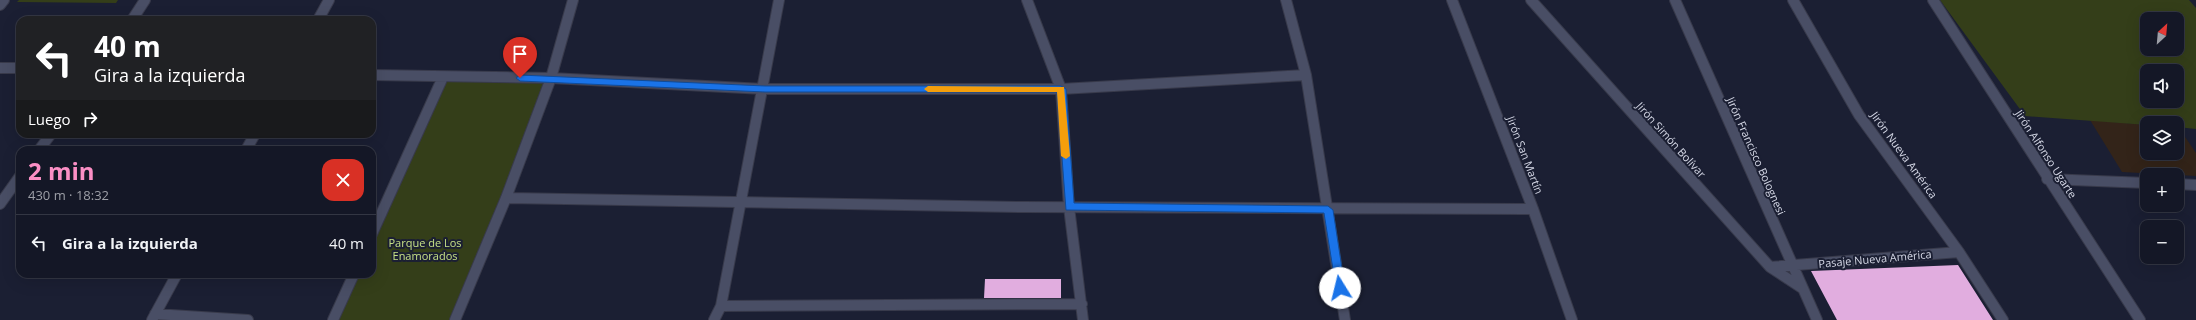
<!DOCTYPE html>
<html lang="es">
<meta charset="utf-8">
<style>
:root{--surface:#141726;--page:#212432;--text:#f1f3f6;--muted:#9d9fa7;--line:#333643;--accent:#fb8fc5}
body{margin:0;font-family:"Open Sans",sans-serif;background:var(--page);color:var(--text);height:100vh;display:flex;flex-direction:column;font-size:15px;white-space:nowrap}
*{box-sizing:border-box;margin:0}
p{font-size:13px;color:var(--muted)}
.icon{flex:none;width:22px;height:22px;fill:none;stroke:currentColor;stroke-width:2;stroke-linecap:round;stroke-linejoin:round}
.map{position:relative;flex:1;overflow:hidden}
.details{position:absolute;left:16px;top:146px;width:360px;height:132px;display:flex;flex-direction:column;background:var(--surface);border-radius:12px;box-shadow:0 4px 16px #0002,0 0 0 1px var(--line)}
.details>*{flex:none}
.hud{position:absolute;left:16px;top:16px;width:360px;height:122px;border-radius:12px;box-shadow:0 4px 16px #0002,0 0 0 1px var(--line);background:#202124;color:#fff;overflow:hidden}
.needle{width:26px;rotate:26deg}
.controls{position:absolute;left:2140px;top:12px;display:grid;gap:8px}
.controls a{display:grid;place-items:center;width:44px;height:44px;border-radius:8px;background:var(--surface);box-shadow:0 4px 16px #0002,0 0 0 1px var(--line);font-size:20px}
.pin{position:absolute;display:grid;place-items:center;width:34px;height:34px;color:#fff;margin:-41px -17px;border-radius:50% 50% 50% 0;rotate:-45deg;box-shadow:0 0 4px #0007}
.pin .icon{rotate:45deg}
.me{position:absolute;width:44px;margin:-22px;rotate:351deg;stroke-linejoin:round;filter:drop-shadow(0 0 3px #0008)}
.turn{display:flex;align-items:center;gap:14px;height:84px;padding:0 12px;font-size:18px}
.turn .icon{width:52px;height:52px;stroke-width:2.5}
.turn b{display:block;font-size:28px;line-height:34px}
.then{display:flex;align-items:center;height:38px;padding:0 12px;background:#0003;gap:8px;font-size:15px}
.round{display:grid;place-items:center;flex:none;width:42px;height:42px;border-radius:12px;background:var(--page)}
.overview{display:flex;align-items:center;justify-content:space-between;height:68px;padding:0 12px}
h1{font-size:24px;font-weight:700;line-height:30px;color:var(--accent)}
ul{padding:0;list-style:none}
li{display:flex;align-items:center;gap:12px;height:56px;padding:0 12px;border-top:1px solid var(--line)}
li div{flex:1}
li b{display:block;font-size:15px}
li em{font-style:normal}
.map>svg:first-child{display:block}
.education{fill:#332419}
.green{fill:#343e19;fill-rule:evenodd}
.building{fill:#e1addf}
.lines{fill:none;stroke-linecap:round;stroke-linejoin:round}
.street-casing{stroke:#383a4b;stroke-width:12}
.street{stroke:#494e65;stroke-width:10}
.route{fill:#1a73e8;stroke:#114b97}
.slow{fill:#f59e0b}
.labels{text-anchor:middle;stroke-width:4;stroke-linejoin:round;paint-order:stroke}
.street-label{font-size:11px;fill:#d5d8e6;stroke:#1b1f33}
.park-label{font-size:11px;fill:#c6e086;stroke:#1b1f33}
</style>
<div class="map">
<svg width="2196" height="320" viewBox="0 0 2196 320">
<rect width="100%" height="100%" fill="#1b1f33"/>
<!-- education -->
<path class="education" d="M2090 120 2147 125V153H2177V127L2179 128 2196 153V176L2122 172Z"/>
<!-- green -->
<path class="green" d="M19 0H118L116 3 17 2Z
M1940 0H2189L2196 8V129L2177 127V123H2147V125L2025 116ZM2147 19H2177V49H2147ZM2147 71H2177V101H2147Z
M551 78 454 320H333L355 274H372V238L446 81Z"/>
<!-- building -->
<path class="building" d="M1958 265 1993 320H1837L1811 271Z
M985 279H1061V298H984Z"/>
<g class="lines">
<defs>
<path id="street" d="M1027 0 1061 89 1069 207 1083 320
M1286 0 1306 75 1345 320
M1452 0 1533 209 1572 320
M1531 0 1770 267 1802 288
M1675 0 1817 320
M1793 0 1859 115 1959 252 2003 320
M1933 0 2140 320
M0 5 4 0
M132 20 145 0
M318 20 329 0
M0 68H20
M372 75 551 78 765 89H1061L1306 75
M39 150 51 134
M246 150 255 134
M2047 179 2147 183
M2177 184 2196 185
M506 198 1020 207 1533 209
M0 204 20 176
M372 234 443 77
M1770 267 1959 252
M721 306 1082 304
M155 314 248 320
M152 320 177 274
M333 320 354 274
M455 320 506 198 551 78 573 0
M714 320 721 306 779 0"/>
</defs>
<!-- street casing -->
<use href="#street" class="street-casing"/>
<!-- street -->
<use href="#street" class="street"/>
</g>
<!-- route -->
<path class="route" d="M520 75 765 86H1061L1066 89 1074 203 1328 206 1333 210 1345 288 1340 293 1336 288 1324 213 1066 210 1057 92H765L520 81 516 78Z"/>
<!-- slow -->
<path class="slow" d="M928 86 1064 87 1070 156 1066 159 1061 156 1057 92H928L924 89Z"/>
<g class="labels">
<!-- street labels -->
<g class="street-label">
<text transform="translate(1671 140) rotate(48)" y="4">Jirón Simón Bolívar</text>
<text transform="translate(2046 154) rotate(57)" y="4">Jirón Alfonso Ugarte</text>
<text transform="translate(1525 155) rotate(69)" y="4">Jirón San Martín</text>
<text transform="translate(1904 155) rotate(54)" y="4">Jirón Nueva América</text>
<text transform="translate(1756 156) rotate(66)" y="4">Jirón Francisco Bolognesi</text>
<text transform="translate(1875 259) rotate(-5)" y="4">Pasaje Nueva América</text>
</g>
<!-- park labels -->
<g class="park-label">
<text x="425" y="247">Parque de Los<tspan x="425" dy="13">Enamorados</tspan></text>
</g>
</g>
</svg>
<div class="controls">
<a><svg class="needle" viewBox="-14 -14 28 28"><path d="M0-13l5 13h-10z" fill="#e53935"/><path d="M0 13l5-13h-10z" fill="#9d9fa7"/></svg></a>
<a><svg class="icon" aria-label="sound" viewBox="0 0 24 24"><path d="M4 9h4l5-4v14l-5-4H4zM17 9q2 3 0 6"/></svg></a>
<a><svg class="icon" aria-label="layers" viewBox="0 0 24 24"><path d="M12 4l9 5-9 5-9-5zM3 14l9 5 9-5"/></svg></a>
<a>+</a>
<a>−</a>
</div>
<div class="pin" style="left:520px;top:78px;background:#d93025"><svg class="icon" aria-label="arrive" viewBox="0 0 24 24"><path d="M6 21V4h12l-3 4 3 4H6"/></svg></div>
<svg class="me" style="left:1340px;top:288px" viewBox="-20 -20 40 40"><circle r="19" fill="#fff"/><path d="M0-13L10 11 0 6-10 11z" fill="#1a73e8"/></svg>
<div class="hud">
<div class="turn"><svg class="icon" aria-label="left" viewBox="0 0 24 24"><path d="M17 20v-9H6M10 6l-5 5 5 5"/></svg><div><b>40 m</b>Gira a la izquierda</div></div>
<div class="then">Luego<svg class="icon" aria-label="right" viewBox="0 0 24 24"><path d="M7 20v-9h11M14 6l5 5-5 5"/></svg></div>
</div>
<section class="details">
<div class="overview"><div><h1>2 min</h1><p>430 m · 18:32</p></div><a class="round" style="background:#d93025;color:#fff"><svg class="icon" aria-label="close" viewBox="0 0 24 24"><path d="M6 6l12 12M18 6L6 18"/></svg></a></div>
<ul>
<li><svg class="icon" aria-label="left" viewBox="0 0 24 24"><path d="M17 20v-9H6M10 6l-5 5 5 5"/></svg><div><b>Gira a la izquierda</b></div><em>40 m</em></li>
</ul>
</section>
</div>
